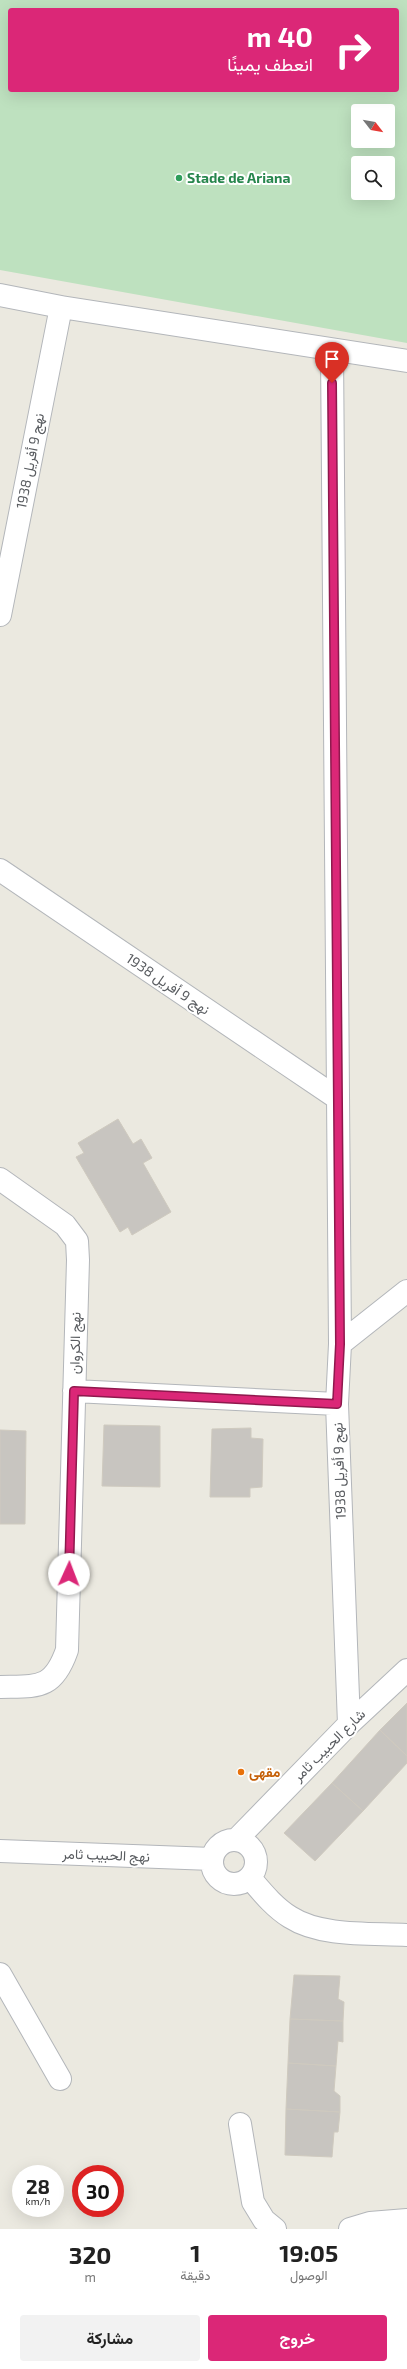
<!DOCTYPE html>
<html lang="ar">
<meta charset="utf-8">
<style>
:root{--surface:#fff;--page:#f2f2f2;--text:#222;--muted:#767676;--accent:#db2777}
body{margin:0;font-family:"Exo 2",Vazirmatn,sans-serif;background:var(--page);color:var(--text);direction:rtl;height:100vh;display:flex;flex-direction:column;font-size:15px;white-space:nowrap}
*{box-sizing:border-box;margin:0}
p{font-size:13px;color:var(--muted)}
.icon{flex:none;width:22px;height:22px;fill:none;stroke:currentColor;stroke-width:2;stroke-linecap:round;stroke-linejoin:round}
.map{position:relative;height:2229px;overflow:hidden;direction:ltr}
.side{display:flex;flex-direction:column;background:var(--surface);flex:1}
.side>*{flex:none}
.banner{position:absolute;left:8px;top:8px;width:391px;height:84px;border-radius:4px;box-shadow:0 4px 16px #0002;direction:rtl;background:#db2777;color:#fff;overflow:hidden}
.needle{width:26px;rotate:121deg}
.controls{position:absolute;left:351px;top:104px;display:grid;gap:8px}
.controls a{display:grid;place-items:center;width:44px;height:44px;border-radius:4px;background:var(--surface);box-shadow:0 4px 16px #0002;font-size:20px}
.speed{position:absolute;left:12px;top:2165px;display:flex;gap:8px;font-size:20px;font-weight:700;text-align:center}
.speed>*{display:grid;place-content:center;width:52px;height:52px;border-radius:50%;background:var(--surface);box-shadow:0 4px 16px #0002;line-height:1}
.speed small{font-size:10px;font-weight:400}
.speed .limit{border:6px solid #d22;background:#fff;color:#111}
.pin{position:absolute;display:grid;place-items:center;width:34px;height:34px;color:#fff;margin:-41px -17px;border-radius:50% 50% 50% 0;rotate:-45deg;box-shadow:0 0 4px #0007}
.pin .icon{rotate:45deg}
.me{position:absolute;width:44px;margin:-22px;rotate:2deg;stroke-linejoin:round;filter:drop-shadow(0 0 3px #0008)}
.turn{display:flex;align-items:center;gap:14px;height:84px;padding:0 20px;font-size:18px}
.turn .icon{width:52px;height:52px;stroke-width:2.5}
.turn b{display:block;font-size:28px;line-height:34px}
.eta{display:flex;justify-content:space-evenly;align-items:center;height:68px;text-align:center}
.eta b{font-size:24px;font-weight:700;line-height:28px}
.primary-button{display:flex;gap:8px;margin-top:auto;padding:8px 20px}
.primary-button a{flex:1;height:46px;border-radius:4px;background:var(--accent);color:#fff;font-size:16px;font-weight:700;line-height:46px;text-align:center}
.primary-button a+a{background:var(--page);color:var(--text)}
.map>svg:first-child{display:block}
.green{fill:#bee1bf;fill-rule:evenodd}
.building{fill:#c8c5c0;stroke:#cfcabf}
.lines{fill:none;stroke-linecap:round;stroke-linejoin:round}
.street-casing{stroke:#b3b6ba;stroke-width:24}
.street{stroke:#fff;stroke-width:22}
.route-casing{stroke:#8e194d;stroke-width:10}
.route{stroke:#db2777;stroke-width:7}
.leisure-dot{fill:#2e9e5b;stroke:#fff;stroke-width:1.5}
.food-dot{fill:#e8710a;stroke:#fff;stroke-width:1.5}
.labels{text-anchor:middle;stroke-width:4;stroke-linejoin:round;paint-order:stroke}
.leisure-label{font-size:14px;font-weight:bold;fill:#27864d;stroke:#fff;text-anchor:start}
.street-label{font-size:14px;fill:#595c60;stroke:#fff}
.food-label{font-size:14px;font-weight:bold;fill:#c56008;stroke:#fff;text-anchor:start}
</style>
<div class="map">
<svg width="407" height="2229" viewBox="0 0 407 2229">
<rect width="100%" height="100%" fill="#ebe9e0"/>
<!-- green -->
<path class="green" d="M0 0H407V343L0 270ZM10 10H397V90H10ZM358 111H388V141H358ZM358 163H388V193H358Z"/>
<!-- building -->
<path class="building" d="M118 1119 133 1144 141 1139 152 1158 143 1163 171 1212 132 1235 128 1227 120 1232 76 1157 84 1153 78 1143Z
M104 1425 160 1426V1487L102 1486Z
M251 1428V1438L263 1439 262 1487 250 1488V1497H210L212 1429Z
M0 1430 26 1431 25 1524H0Z
M407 1703V1756L380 1730Z
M380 1730 407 1756V1763L363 1811 332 1783Z
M332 1783 363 1811 315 1861 284 1833Z
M294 1975 340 1976 338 1999 344 2002 343 2021 290 2019Z
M290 2019 343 2021V2042L338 2041 336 2066 288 2063Z
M288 2063 336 2066 334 2091 340 2096V2112L286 2109Z
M286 2109 340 2112 338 2132H334L332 2157 285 2155Z"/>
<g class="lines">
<defs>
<path id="street" d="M0 295 61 307 407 361
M332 351 340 1344 337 1404 349 1724
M0 615 61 307
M0 870 337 1098
M0 1179 65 1225 77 1241 78 1260 67 1650C53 1690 38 1686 0 1687
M340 1344 407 1291
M74 1391 337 1404
M237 1839 349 1724 407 1670
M212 1862a22 22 0 1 1 44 0a22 22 0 1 1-44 0Z
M0 1851 212 1859
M250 1878C262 1892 274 1907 290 1917 321 1937 371 1933 407 1935
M0 1974 60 2079
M240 2124 253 2202 264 2220 275 2229
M350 2229 370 2223 407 2220"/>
</defs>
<!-- street casing -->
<use href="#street" class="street-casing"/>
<!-- street -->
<use href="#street" class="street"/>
</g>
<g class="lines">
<defs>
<path id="route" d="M69 1574 74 1391 337 1404 340 1344 332 383"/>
</defs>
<!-- route casing -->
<use href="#route" class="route-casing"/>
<!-- route -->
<use href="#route" class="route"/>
</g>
<!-- markers -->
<circle class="leisure-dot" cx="179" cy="178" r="4"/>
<circle class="food-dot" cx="241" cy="1772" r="4"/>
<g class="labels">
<!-- leisure labels -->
<g class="leisure-label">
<text x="187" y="183">Stade de Ariana</text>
</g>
<!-- street labels -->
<g class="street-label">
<text transform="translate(30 461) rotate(-79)" y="5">نهج 9 أفريل 1938</text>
<text transform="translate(168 984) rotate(34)" y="5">نهج 9 أفريل 1938</text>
<text transform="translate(75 1343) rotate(-89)" y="5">نهج الكروان</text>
<text transform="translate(339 1471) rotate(-92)" y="5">نهج 9 أفريل 1938</text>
<text transform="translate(329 1745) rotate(-45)" y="5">شارع الحبيب ثامر</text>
<text transform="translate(106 1855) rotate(2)" y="5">نهج الحبيب ثامر</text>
</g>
<!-- food labels -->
<g class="food-label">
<text x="249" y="1777">مقهى</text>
</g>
</g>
</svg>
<div class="controls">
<a><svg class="needle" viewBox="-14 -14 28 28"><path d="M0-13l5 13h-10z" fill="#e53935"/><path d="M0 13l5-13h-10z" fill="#767676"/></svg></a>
<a><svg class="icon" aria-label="search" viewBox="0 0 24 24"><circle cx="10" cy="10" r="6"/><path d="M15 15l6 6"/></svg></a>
</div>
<div class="speed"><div>28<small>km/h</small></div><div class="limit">30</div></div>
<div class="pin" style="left:332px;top:383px;background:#d93025"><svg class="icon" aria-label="arrive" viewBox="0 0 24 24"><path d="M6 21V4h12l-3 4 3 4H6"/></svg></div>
<svg class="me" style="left:69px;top:1574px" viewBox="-20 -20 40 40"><circle r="19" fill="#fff"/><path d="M0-13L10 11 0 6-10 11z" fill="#db2777"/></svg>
<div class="banner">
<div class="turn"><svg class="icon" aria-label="right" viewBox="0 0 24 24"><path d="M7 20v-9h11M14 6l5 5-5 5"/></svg><div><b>40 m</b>انعطف يمينًا</div></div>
</div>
</div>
<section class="side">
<div class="eta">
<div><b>19:05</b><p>الوصول</p></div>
<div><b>1</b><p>دقيقة</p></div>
<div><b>320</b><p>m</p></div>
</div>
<div class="primary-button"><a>خروج</a><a>مشاركة</a></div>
</section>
